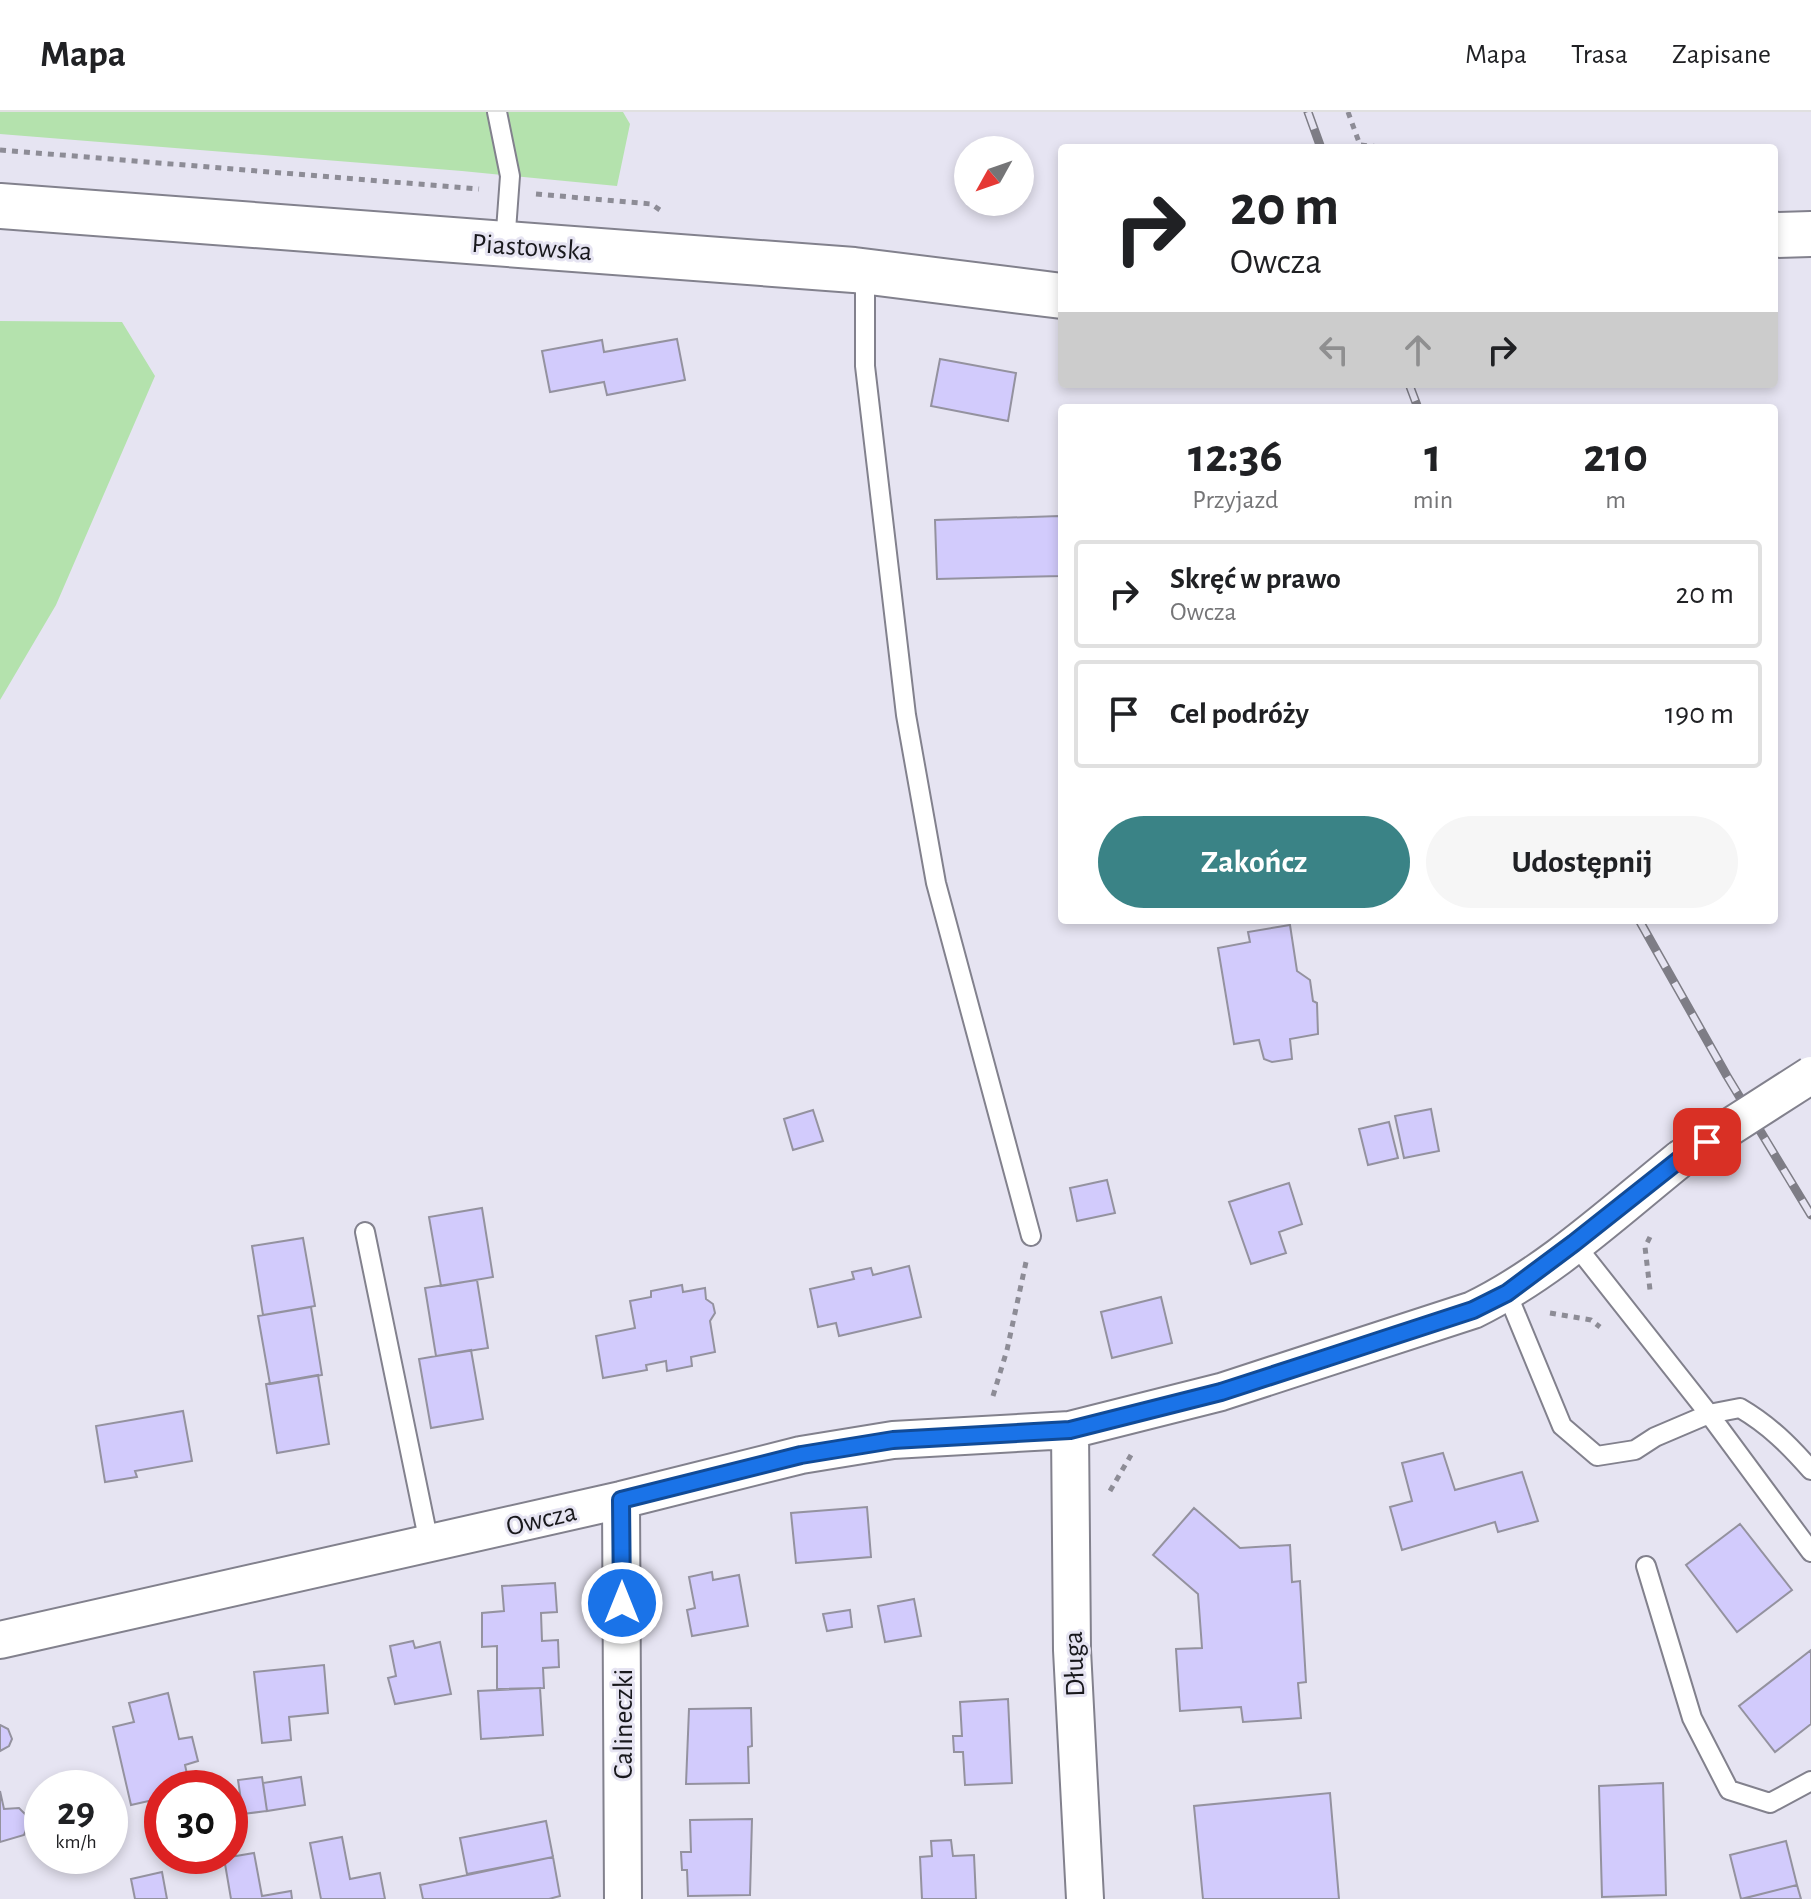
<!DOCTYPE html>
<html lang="pl">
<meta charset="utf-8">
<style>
:root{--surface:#fff;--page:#f6f6f6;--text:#202124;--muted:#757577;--line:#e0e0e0;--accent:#3a8386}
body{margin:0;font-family:"Alegreya Sans",sans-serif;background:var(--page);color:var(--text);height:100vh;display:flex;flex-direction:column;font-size:30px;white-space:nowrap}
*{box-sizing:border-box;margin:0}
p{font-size:26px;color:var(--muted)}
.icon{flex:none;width:44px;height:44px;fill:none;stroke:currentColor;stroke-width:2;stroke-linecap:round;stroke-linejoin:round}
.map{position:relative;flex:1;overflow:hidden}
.sheet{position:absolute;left:1058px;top:292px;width:720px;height:520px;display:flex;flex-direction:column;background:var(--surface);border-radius:8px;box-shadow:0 4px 12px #0003}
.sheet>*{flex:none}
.guide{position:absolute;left:1058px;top:32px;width:720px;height:244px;border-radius:8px;box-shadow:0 4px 12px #0003;background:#fff;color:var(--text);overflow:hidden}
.needle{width:52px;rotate:230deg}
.controls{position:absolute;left:954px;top:24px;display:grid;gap:16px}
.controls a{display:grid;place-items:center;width:80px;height:80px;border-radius:50%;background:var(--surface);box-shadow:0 4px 12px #0003;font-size:40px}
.speed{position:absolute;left:24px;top:1658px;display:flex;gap:16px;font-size:40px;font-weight:700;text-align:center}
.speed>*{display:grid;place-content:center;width:104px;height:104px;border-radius:50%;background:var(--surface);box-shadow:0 4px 12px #0003;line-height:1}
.speed small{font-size:20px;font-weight:400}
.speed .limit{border:12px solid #d22;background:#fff;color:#111}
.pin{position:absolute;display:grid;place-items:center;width:68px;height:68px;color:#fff;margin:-34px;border-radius:16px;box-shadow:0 4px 12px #0006}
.me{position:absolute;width:88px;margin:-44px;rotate:0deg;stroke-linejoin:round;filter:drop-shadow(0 0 6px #0008)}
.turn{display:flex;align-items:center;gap:28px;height:168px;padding:0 40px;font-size:36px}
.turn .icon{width:104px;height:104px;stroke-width:2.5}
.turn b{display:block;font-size:56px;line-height:68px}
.lanes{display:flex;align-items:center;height:76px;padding:0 40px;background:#0003;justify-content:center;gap:40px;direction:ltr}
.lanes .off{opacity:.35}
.eta{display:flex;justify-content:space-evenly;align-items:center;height:136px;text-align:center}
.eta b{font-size:48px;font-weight:600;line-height:56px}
.cta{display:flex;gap:16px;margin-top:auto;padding:16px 40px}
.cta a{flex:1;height:92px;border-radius:48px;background:var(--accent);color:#fff;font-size:32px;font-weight:600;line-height:92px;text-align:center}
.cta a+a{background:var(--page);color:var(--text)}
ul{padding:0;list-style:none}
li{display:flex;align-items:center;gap:24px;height:108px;margin:0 16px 12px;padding:0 24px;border:4px solid var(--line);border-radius:8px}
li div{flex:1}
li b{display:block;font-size:30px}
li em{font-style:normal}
header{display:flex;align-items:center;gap:48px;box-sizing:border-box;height:112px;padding:0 40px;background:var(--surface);border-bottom:2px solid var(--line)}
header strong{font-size:38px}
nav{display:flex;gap:44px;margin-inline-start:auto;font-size:28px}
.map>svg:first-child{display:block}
.green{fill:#b4e2ad}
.building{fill:#d2cbfc;stroke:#94929f;stroke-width:2}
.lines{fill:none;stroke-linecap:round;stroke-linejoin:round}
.service-casing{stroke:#82818d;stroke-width:22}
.minor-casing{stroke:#82818d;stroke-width:40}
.tertiary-casing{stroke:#82818d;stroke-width:48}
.path{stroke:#8d8c96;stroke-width:5;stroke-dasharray:6 6;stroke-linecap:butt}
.service{stroke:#fff;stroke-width:18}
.minor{stroke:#fff;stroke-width:36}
.tertiary{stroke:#fff;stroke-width:44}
.rail-casing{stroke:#7e7d86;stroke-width:9}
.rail{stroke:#e6e4f2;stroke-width:6;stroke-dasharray:18;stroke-linecap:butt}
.minor-bridge-casing{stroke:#82818d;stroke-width:40;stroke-linecap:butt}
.minor-bridge{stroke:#fff;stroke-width:36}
.route-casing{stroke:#114b97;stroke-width:20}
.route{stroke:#1a73e8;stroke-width:14}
.labels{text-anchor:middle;stroke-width:6;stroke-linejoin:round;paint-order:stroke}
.street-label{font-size:28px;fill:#18181c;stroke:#e6e4f2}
</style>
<header>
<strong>Mapa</strong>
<nav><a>Mapa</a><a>Trasa</a><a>Zapisane</a></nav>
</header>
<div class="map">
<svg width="1811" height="1787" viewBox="0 0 1811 1787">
<rect width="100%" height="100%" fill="#e6e4f2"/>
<!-- green -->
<path class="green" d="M0 0H623L630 12 617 74 462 59 0 22Z
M0 209 122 210 155 264 56 493 0 588Z"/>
<!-- building -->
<path class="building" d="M677 227 685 268 607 283 604 270 550 280 542 239 602 228 604 240Z
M940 247 1016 261 1008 309 931 294Z
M1059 404 1061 464 937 467 935 408Z
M1290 813 1297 859 1310 868 1313 889 1317 891 1318 922 1290 927 1292 947 1272 950 1264 947 1259 928 1234 932 1218 836 1250 830 1248 820Z
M1431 997 1439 1039 1404 1046 1395 1004Z
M813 998 823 1029 793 1038 784 1007Z
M1389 1010 1398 1046 1368 1053 1359 1017Z
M1107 1068 1115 1101 1077 1109 1070 1076Z
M1289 1071 1302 1112 1279 1120 1286 1141 1251 1152 1229 1090Z
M482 1096 493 1165 441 1174 429 1105Z
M303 1126 315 1194 263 1203 252 1134Z
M909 1154 921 1205 839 1224 836 1211 818 1215 810 1177 854 1167 852 1160 871 1156 873 1163Z
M477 1168 488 1236 436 1244 425 1176Z
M682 1173 683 1180 705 1176 706 1187 713 1192 715 1201 710 1209 715 1240 691 1245 692 1254 667 1259 666 1249 646 1253 647 1258 603 1266 596 1224 635 1216 630 1189 651 1185V1179Z
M1161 1185 1172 1231 1112 1246 1101 1200Z
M311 1195 322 1263 270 1272 258 1204Z
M471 1238 483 1307 431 1316 419 1247Z
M318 1263 329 1332 277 1341 266 1272Z
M183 1299 192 1349 135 1359 137 1365 105 1370 96 1314Z
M1443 1341 1455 1378 1522 1360 1538 1409 1498 1420 1495 1410 1402 1438 1390 1395 1412 1389 1402 1351Z
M867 1395 871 1445 796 1451 791 1401Z
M1194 1396 1240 1436 1290 1433 1292 1470 1300 1469 1306 1570 1298 1571 1301 1606 1243 1610 1241 1595 1180 1599 1176 1537 1202 1536 1198 1482 1153 1443Z
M1740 1412 1792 1478 1737 1520 1686 1453Z
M712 1460 713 1468 739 1463 748 1514 692 1524 687 1498 695 1496 689 1465Z
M555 1471 557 1500 541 1501 542 1529 558 1528 559 1555 543 1556 544 1576 497 1577V1534L482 1535V1501L504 1499 502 1474Z
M914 1487 921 1524 885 1530 878 1494Z
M850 1498 852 1515 827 1519 823 1502Z
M413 1529 415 1536 440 1530 451 1582 395 1592 388 1566 396 1564 390 1534Z
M1811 1538V1612L1775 1640 1739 1594Z
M324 1553 328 1601 289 1605 291 1628 262 1631 254 1560Z
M540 1576 543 1623 481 1627 478 1579Z
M168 1581 179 1627 192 1625 198 1649 185 1653 190 1676H162V1686L131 1693 113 1615 134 1610 129 1591Z
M1008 1587 1012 1671 965 1673 963 1640H954L953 1624H962L960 1590Z
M751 1596 752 1634 748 1635 749 1671 686 1672 689 1597Z
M0 1613 8 1617 12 1627 9 1634 0 1639Z
M262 1665 267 1699 243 1702 238 1668Z
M301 1665 305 1693 267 1699 263 1671Z
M1663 1671 1666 1783 1602 1785 1599 1674Z
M0 1679 4 1697 19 1696 28 1705 29 1711 24 1723 0 1730Z
M1330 1681 1339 1787H1203L1194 1694Z
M752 1707 750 1783 688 1784 687 1758H682L681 1740H691L690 1708Z
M546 1709 553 1745 467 1762 460 1726Z
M342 1725 350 1767 380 1761 385 1787H321L310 1731Z
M951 1728 953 1744 974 1743 976 1787H922L920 1745 932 1744 931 1729Z
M1786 1729 1797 1773 1741 1787 1730 1743Z
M254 1741 262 1784 291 1779 292 1787H231L224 1746Z
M553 1745 560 1784 549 1787H423L420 1773Z
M162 1760 167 1787H135L131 1767Z
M1797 1773 1801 1787H1742Z"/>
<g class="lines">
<defs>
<path id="service" d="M497 0 510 64 505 132
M865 159V254L906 603 936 771 1031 1124
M365 1120 429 1431
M1574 1131 1709 1302 1811 1440
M1507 1181 1562 1314 1597 1344 1635 1338 1655 1325 1709 1302 1740 1296C1769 1313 1789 1333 1811 1358
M1646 1454 1692 1606 1729 1678 1770 1691 1811 1669"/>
<path id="minor" d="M1070 1318 1072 1538 1085 1787
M621 1388 623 1787
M0 1528 621 1388 801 1343 893 1328 1070 1318 1221 1280 1473 1198C1549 1161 1614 1100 1680 1047"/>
<path id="tertiary" d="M0 94 854 158 1062 184
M1774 123 1811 122"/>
</defs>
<!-- service casing -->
<use href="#service" class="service-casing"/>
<!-- minor casing -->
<use href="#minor" class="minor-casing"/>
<!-- tertiary casing -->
<use href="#tertiary" class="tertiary-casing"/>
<!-- path -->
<path class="path" d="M1348 0 1360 33 1390 36
M0 38 479 77
M536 82 651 92 663 100
M1650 1125 1645 1135 1650 1178
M1550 1201 1591 1208 1600 1215
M993 1284 1007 1238 1026 1150
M1110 1379 1131 1343"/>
<!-- service -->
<use href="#service" class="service"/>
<!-- minor -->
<use href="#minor" class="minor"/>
<!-- tertiary -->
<use href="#tertiary" class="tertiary"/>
<defs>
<path id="rail" d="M1308 0 1321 36
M1409 272 1418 296
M1639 808 1727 964 1811 1103"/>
</defs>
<!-- rail casing -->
<use href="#rail" class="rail-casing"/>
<!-- rail -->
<use href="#rail" class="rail"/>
<defs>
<path id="minor-bridge" d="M1680 1047 1811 963"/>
</defs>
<!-- minor-bridge casing -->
<use href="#minor-bridge" class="minor-bridge-casing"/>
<!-- minor-bridge -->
<use href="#minor-bridge" class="minor-bridge"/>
</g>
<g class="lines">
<defs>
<path id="route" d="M622 1491 621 1388 801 1343 893 1328 1070 1318 1221 1280 1326 1246 1473 1198 1507 1181 1574 1131 1680 1047 1707 1030"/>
</defs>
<!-- route casing -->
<use href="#route" class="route-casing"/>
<!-- route -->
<use href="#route" class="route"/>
</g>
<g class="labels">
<!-- street labels -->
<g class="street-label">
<text transform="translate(532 134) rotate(4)" y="10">Piastowska</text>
<text transform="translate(541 1406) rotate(-13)" y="10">Owcza</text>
<text transform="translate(1073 1552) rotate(-92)" y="10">Długa</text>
<text transform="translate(622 1612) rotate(-90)" y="10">Calineczki</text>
</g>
</g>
</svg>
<div class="controls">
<a><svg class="needle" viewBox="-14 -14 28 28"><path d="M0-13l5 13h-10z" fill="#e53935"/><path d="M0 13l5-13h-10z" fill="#757577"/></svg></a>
</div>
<div class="speed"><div>29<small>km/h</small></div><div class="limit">30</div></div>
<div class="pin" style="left:1707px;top:1030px;background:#d93025"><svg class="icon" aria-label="arrive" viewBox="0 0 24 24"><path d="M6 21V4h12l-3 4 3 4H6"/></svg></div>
<svg class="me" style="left:622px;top:1491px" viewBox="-20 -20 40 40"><circle r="17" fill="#1a73e8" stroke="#fff" stroke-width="3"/><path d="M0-11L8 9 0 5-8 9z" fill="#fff"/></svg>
<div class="guide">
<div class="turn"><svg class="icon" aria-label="right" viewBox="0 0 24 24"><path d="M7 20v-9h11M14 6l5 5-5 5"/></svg><div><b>20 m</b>Owcza</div></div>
<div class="lanes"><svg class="icon off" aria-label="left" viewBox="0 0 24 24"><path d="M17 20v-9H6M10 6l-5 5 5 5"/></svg><svg class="icon off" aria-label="ahead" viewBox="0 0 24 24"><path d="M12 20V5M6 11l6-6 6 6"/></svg><svg class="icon" aria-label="right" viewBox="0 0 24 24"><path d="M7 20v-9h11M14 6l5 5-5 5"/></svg></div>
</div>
<section class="sheet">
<div class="eta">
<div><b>12:36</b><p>Przyjazd</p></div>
<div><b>1</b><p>min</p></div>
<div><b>210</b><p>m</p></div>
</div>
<ul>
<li><svg class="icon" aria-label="right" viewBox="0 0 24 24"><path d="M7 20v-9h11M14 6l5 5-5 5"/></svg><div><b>Skręć w prawo</b><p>Owcza</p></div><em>20 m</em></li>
<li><svg class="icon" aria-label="arrive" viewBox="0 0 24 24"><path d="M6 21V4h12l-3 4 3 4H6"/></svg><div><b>Cel podróży</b></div><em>190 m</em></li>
</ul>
<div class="cta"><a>Zakończ</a><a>Udostępnij</a></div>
</section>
</div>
